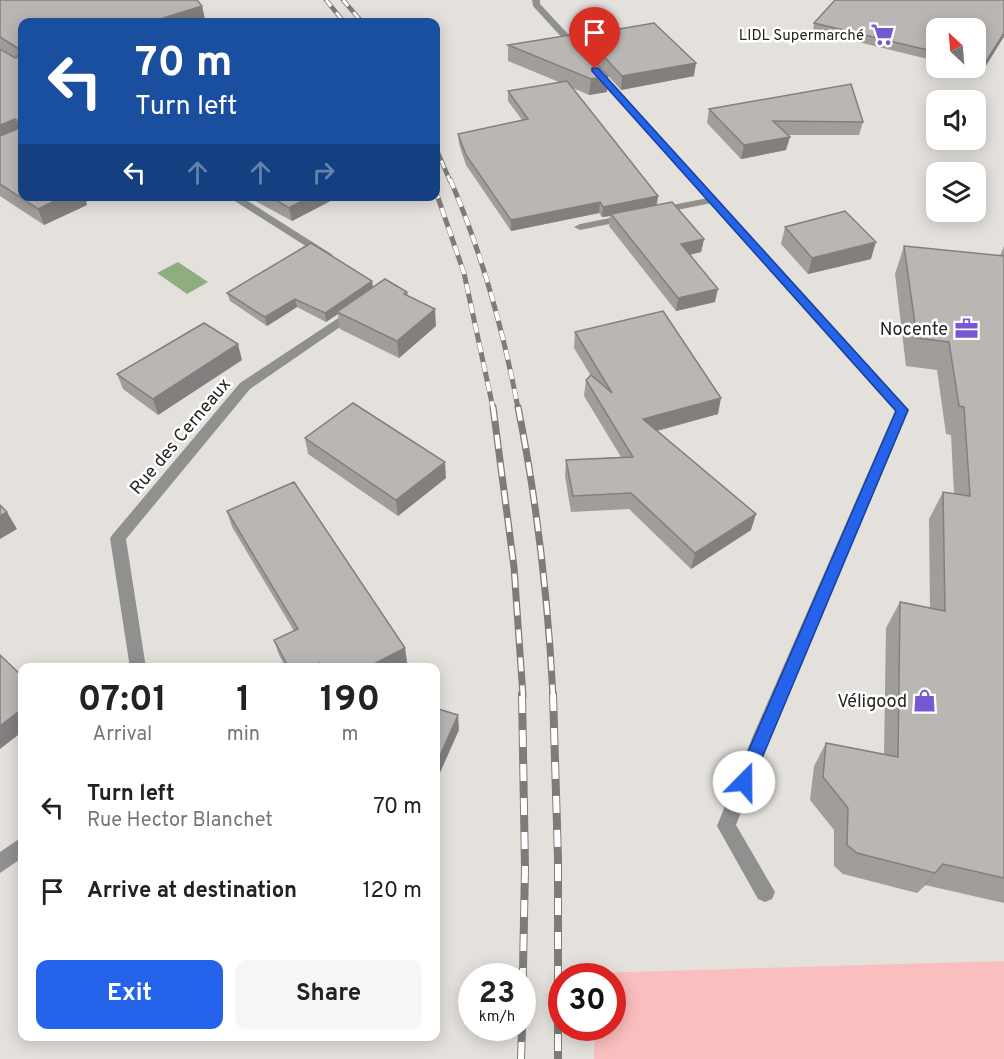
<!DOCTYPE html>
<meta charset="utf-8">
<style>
:root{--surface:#fff;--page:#f6f6f6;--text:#222;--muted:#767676;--accent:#2563eb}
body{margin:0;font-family:Overpass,sans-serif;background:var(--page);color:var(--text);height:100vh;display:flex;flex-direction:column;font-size:22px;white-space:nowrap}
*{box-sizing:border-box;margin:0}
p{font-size:20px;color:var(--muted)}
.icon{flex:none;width:33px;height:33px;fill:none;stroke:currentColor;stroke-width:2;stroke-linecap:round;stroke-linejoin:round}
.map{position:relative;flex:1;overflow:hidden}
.details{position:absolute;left:18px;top:663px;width:422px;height:378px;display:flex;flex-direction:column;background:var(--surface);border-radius:12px;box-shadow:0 3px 15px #0003}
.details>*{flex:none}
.hud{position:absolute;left:18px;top:18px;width:422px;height:183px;border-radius:12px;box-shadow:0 3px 15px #0003;background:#1a4fa0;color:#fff;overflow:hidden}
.needle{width:39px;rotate:334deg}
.controls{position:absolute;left:926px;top:18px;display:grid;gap:12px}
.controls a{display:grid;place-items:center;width:60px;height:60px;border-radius:12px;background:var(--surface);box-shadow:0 3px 15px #0003;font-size:30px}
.speed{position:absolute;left:458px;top:963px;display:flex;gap:12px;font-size:30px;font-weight:700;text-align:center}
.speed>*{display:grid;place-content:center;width:78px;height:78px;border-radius:50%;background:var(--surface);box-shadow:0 3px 15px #0003;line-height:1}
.speed small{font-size:15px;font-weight:400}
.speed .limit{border:9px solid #d22;background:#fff;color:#111}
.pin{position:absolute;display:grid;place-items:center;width:51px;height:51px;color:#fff;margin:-62px -26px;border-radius:50% 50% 50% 0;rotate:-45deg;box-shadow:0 0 6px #0007}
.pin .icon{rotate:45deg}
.me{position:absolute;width:66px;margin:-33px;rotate:22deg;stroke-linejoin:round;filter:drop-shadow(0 0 4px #0008)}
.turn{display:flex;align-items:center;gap:21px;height:126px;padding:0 18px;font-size:27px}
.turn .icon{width:78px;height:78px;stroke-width:2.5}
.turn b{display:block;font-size:42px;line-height:51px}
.lanes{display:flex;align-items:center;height:57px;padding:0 18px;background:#0003;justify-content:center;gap:30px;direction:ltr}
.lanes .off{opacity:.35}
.eta{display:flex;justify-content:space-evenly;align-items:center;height:102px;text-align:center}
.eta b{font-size:36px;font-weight:700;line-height:42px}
.primary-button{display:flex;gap:12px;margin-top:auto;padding:12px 18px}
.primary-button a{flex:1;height:69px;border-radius:12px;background:var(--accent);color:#fff;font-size:24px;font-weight:700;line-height:69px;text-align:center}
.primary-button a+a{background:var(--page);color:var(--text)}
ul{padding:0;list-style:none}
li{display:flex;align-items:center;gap:18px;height:84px;padding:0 18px}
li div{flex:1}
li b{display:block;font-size:22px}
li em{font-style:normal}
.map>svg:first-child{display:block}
.green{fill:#fbbebe}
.water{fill:#8eae80}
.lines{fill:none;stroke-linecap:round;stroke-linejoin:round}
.service{fill:#90908e;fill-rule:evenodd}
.minor{fill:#90908e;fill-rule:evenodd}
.rail-far3-casing{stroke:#7e7c79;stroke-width:4.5}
.rail-far2-casing{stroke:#7e7c79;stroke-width:5}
.rail-far1-casing{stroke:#7e7c79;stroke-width:7}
.rail-casing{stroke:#7e7c79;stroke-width:8}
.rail-far3{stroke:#fff;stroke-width:3;stroke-dasharray:8;stroke-linecap:butt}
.rail-far2{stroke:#fff;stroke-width:4;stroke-dasharray:10;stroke-linecap:butt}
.rail-far1{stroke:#fff;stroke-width:4.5;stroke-dasharray:14;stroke-linecap:butt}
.rail{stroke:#fff;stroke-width:6;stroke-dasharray:17;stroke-linecap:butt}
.wall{fill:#a09d9b}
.shaded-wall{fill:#827f7e}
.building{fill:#bab6b4;stroke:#827f7e;stroke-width:1.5}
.route{fill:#2563eb;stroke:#184099;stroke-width:1.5}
.labels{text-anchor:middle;stroke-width:5;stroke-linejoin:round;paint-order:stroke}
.far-poi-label{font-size:15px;fill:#252422;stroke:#fff;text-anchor:end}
.poi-label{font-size:18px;fill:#252422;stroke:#fff;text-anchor:end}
.street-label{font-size:18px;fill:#252422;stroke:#fff}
</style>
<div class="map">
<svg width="1004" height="1059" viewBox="0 0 1004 1059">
<rect width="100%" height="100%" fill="#e4e1dd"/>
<!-- green -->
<path class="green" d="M1004 961V1059H594L595 1028H612V976H596V973Z"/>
<!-- water -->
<path class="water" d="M178 262 208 282 187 294 157 273Z"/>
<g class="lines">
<!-- service -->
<path class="service" d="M713 197 717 198V202L657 214 651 211 657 208Z
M630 214 634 215V219L580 230 574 227 580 224Z"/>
<!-- minor -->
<path class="minor" d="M532 0H540V4L581 48V52H575L533 6Z
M594 65 597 66 909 410 770 738 736 825 775 892 772 899 765 902 758 899 717 826 752 738 895 411 591 70 589 68Z
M227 196H240L333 255 331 257H323Z
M355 307 361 311 359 314 250 389 126 539 146 668H130L110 538 113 534 240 383Z
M22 837V858L0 873V852Z"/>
<defs>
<path id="rail-far3" d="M326 0 344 22
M343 0 362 22
M435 146 450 181"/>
<path id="rail-far2" d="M450 179C482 253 503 329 518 408
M435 189 464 273 493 408"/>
<path id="rail-far1" d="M493 407 514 567 523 696
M518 407C537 502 548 599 553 696"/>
<path id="rail" d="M553 694 558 859V1059
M522 1019 525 868 522 694
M521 1059 522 1028"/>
</defs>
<!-- rail-far3 casing -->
<use href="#rail-far3" class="rail-far3-casing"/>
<!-- rail-far2 casing -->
<use href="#rail-far2" class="rail-far2-casing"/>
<!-- rail-far1 casing -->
<use href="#rail-far1" class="rail-far1-casing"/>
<!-- rail casing -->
<use href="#rail" class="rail-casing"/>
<!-- rail-far3 -->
<use href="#rail-far3" class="rail-far3"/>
<!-- rail-far2 -->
<use href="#rail-far2" class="rail-far2"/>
<!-- rail-far1 -->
<use href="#rail-far1" class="rail-far1"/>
<!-- rail -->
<use href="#rail" class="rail"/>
</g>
<!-- wall -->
<path class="wall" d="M0 0 202 6 205 20 198 22H22V196H96L86 202 87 205 44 225 0 196Z
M1004 0V38H1003L982 72 965 68H975V28H936V61L813 31 814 23Z
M570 35 607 92 589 95 573 88 658 196 657 205 704 239 701 252 690 255 715 302 676 311 609 226 610 216 602 217 599 213 511 231 466 165 459 144 458 134 522 120 508 101V91L559 82 508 61V45Z
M584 35 694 76 621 90 583 48Z
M709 109 863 122 859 135H787L786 150 741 159 707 123Z
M250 196H340L292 221 250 198Z
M785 227 871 259 808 274 781 244Z
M904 246 1000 256 1004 246V903L925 885 917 893 843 874 834 866V830L810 800 814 766 826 743 884 755 886 628 900 602 930 608 929 519 943 492 954 494 951 435 946 434 937 370 906 366 895 274Z
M372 281 373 287 407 292 408 295 436 326 399 358 340 329 338 314 326 322 297 307 267 326 230 301 227 293Z
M575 332 718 414 657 431 751 530 691 569 629 509 571 512 565 476 566 460 621 457 584 396 586 380 591 376 574 348Z
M242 360 158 415 123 389 117 374Z
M305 438 446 478 398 516 308 454Z
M227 511 405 648 407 663 399 668H286L279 655 274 640 294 631 232 527Z"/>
<!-- shaded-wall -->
<path class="shaded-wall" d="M202 6 205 20 198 22H158L157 20Z
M1004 33 1003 38 982 72 985 63Z
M696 63 694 76 621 90 622 76Z
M608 76 607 92 589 95 591 79Z
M15 119 21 135 0 143V125Z
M790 137 786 150 741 159 744 145Z
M65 196H96L86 202 87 205 44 225 38 209Z
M311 196H340L292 221 289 208Z
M658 196 656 206 611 214 610 216 602 217 603 207Z
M600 202 599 213 511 231V220Z
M704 239 701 252 679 257 681 244Z
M876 242 871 259 808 274 812 258Z
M372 281 373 290 337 312 338 314 326 322 325 313Z
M718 289 715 302 676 311 678 298Z
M295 299 297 307 267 326 265 317Z
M435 309 436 326 399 358 397 341Z
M238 344 242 360 158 415 153 399Z
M721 398 718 414 641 435 643 419Z
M445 462 446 478 398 516 396 500Z
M7 512 17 529 0 539V516Z
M756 514 751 530 691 569 695 553Z
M405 648 407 663 399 668H366Z
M319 663 320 668H309Z
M22 709V732L0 749V726Z
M458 715 459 730 435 784V767Z
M943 864 925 885 917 893 935 873Z"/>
<!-- building -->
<path class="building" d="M0 0H197L202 6 157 20 165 22H22V92L19 93 22 96V196H65L38 209 0 184V136L17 129 18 121 15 119 0 125V49L15 58 18 57 19 49 0 37Z
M835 0H1004V33L985 63 975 61V28H936V52L814 23Z
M654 23 696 63 622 76 584 35Z
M570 35 608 76 591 79 508 45Z
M567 81 658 196 603 207 600 202 511 220 466 155 458 134 528 119 508 91Z
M851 84 863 122 773 121 790 137 744 145 709 109Z
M269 196H311L289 208Z
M672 202 704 239 681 244 718 289 678 298 611 214Z
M845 211 876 242 812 258 785 227Z
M311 243 372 281 325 313 295 299 265 317 227 293Z
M904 246 1004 256V878L943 864 935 873 857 853 847 845 848 808 823 777 826 743 898 757 900 602 945 611 943 492 970 496 964 407 959 406 949 342 917 338Z
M385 279 407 292 404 294 435 309 397 341 337 312Z
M663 311 721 398 643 419 756 514 695 553 631 493 573 496 566 460 633 457 586 380 591 375 612 393 575 332Z
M204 323 238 344 153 399 117 374Z
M353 403 445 462 396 500 305 438Z
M294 482 405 648 366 668H322L319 663 309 668H289L274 640 298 629 227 511Z
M0 505 7 512 0 516Z
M0 655 22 676V709L0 726Z
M435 708 458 715 435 767Z"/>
<!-- route -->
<path class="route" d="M592 68H598L908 410 752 782 749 788 744 790 738 788 735 782 896 411 592 71Z"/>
<!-- icons -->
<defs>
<symbol id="supermarket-bare" viewBox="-9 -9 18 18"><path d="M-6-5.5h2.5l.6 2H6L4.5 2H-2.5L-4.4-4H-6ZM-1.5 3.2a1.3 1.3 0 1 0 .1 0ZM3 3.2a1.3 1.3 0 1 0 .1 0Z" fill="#7758d2" stroke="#fff" stroke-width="2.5" paint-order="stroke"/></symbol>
<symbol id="office-bare" viewBox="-9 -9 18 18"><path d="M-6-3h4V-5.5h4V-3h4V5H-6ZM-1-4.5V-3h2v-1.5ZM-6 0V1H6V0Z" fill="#7758d2" stroke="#fff" stroke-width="2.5" paint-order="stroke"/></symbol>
<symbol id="shop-bare" viewBox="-9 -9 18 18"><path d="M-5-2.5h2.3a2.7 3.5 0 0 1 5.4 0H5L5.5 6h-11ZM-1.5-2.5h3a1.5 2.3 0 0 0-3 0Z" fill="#7758d2" stroke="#fff" stroke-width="2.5" paint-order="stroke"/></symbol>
</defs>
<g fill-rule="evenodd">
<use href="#supermarket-bare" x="866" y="18" width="33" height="33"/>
<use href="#office-bare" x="950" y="312" width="33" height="33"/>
<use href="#shop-bare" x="908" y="684" width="33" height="33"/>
</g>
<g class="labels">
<!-- far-poi labels -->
<g class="far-poi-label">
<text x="864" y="40">LIDL Supermarché</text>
</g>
<!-- poi labels -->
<g class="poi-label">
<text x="948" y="335">Nocente</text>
<text x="907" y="707">Véligood</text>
</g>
<!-- street labels -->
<g class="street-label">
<text transform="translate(180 436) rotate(-50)" y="6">Rue des Cerneaux</text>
</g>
</g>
</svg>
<div class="controls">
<a><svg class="needle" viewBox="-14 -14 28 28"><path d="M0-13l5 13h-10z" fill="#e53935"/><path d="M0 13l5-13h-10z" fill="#767676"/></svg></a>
<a><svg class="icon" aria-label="sound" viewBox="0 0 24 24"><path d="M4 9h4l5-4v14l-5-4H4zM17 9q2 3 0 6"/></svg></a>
<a><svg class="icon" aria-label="layers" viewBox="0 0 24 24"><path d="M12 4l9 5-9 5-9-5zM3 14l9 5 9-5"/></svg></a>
</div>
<div class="speed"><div>23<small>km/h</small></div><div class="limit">30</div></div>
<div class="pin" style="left:595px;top:69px;background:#d93025"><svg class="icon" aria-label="arrive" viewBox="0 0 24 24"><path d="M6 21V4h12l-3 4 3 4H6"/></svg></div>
<svg class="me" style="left:744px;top:782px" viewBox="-20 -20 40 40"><circle r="19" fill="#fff"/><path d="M0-13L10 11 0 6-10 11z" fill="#2563eb"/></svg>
<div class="hud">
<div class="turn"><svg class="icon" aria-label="left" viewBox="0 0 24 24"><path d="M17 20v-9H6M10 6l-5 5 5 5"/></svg><div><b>70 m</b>Turn left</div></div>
<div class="lanes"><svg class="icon" aria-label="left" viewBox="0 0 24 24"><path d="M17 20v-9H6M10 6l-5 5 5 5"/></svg><svg class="icon off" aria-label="ahead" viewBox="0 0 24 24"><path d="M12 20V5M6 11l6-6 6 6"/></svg><svg class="icon off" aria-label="ahead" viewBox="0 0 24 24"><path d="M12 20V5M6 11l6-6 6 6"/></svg><svg class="icon off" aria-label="right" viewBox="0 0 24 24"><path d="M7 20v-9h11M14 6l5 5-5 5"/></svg></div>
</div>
<section class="details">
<div class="eta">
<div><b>07:01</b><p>Arrival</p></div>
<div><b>1</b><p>min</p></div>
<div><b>190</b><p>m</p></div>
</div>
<ul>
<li><svg class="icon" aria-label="left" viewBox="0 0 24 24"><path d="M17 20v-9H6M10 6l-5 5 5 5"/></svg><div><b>Turn left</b><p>Rue Hector Blanchet</p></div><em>70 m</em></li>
<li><svg class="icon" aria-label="arrive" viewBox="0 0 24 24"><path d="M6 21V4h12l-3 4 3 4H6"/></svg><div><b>Arrive at destination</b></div><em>120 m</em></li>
</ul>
<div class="primary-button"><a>Exit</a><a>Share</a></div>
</section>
</div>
